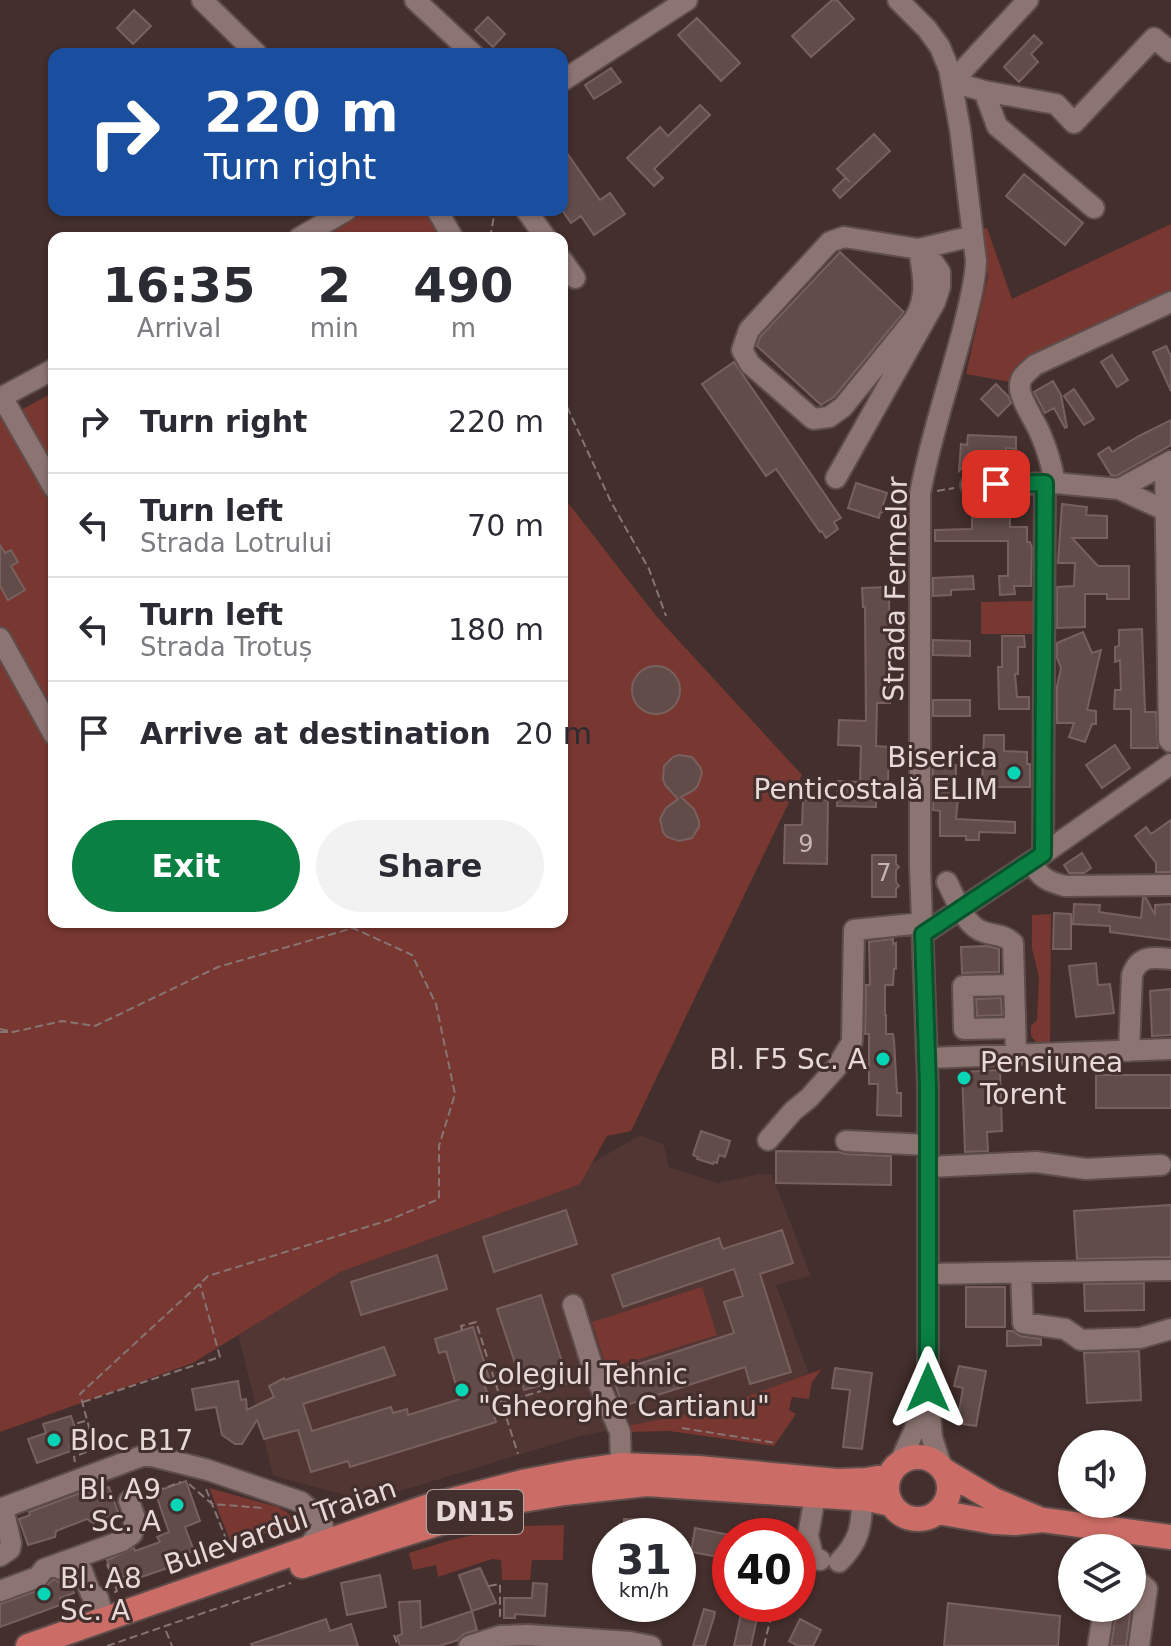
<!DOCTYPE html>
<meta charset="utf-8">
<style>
:root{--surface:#fff;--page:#f2f2f3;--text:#2b2b33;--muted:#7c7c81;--line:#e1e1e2;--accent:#0b8043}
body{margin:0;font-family:"DejaVu Sans",sans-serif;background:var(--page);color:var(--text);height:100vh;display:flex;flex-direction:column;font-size:30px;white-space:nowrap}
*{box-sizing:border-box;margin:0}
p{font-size:26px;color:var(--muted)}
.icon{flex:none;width:44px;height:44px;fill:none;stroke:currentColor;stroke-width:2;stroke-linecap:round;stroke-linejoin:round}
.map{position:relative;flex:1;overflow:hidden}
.sheet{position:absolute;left:48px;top:232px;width:520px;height:696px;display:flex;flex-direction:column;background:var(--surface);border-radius:16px;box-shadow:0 2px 6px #0004}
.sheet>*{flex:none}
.banner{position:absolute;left:48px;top:48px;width:520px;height:168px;border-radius:16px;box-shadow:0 2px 6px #0004;background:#1a4fa0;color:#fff;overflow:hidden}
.fabs{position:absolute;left:1058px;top:1430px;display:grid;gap:16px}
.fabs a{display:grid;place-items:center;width:88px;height:88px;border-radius:50%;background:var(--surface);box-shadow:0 2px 6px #0004;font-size:40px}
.speed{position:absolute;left:592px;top:1518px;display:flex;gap:16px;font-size:40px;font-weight:700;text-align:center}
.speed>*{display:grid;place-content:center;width:104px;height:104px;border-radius:50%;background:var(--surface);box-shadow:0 2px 6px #0004;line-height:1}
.speed small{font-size:20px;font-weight:400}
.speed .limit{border:12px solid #d22;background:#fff;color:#111}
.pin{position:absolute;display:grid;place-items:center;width:68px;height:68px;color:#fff;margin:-34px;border-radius:16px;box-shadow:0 4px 12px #0006}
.me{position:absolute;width:88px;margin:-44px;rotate:0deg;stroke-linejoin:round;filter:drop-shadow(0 0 6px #0008)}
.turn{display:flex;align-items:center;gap:28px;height:168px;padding:0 24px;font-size:36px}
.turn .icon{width:104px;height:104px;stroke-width:2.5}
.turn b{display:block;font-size:56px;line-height:68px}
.eta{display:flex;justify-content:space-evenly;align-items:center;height:136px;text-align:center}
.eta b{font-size:48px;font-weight:700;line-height:56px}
.button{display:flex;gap:16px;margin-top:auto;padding:16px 24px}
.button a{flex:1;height:92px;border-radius:48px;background:var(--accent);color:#fff;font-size:32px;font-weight:700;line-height:92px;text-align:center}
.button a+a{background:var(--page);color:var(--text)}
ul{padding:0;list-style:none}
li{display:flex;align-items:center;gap:24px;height:104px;padding:0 24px;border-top:2px solid var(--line)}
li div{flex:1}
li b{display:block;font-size:30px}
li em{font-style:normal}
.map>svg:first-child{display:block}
.built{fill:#513633}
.green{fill:#793731}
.building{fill:#624c49;stroke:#77605e;stroke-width:2}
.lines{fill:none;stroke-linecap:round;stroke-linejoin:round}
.minor-casing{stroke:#5e4d4b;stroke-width:24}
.major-casing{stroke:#5e4d4b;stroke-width:28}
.path{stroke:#867573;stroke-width:2;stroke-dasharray:8 4;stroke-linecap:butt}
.minor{stroke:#8b7471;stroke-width:20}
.major{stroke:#cb6d66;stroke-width:24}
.route-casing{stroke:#07532c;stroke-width:20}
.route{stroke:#0b8043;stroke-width:14}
.poi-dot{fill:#06d5b6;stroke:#432f2d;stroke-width:3}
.labels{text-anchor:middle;stroke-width:6;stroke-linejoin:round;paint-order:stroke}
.number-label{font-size:24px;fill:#c5b6b4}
.shield{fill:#432f2d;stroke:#b5a6a4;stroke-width:2}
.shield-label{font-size:26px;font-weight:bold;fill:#e6d9d7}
.street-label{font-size:28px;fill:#e6d9d7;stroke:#432f2d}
.poi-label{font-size:28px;fill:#e6d9d7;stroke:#432f2d;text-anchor:start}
</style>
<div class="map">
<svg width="1171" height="1646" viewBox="0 0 1171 1646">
<rect width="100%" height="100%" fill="#432f2d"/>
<!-- built -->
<path class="built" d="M640 1135 664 1145 669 1167 718 1183 758 1174 772 1175 811 1276 776 1285 809 1374 713 1409 577 1437 368 1501 273 1476 218 1252 554 1185Z"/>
<!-- green -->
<path class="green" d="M368 210H432L444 238H322Z
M1171 224V294L1011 382 966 374 988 276 981 229 987 228 1012 299Z
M0 384 19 411 54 392V922H562V495L657 617 802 775 631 1131 607 1136 580 1184 340 1272 193 1363 0 1432Z
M1033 601V634H981V602Z
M1051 914 1050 1043H1037L1031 1036V1026L1037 1020 1039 978 1032 948V915Z
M702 1287 717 1335 607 1369 592 1322Z
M822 1369 812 1382 809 1399 792 1397 789 1410 796 1414 774 1446 669 1431 627 1432V1426L713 1409Z
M209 1488 278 1507 288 1513 295 1523 232 1545Z
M564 1525 563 1560H532L530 1580H502L501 1560 492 1559 438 1577 436 1565 413 1570 409 1553 451 1540 516 1526Z"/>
<!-- building -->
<path class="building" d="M832 0H837L854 19 811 57 792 36Z
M134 10 151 26 133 44 117 28Z
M488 17 505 34 493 47 475 30Z
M697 18 740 63 721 81 678 35Z
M1034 35 1042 43 1031 54 1038 62 1019 82 1004 67Z
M611 68 621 82 594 99 585 85Z
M700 105 710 115 654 169 663 178 654 186 627 158 660 127 668 136Z
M874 134 890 151 840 198 833 190 845 178 850 182 837 169Z
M562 146 600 200 610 193 625 214 594 235 581 216 571 223 562 210Z
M1024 174 1083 223 1065 245 1006 196Z
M840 252 904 312 834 397 821 405 757 346 760 337Z
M1166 346 1171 356V391L1153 352Z
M1112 355 1128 380 1117 387 1101 362Z
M734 362 841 518 834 522 838 529 826 538 822 531 820 532 776 469 766 476 702 384Z
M1053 381 1061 395 1067 427 1065 428 1054 408 1045 413 1034 392Z
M996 384 1008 396 1011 403 998 416 981 399Z
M1074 389 1094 419 1084 425 1064 396Z
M1171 420V445L1116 476 1111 475 1098 454 1109 447 1112 452 1139 436Z
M968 435 1016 437V449L1006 448V463L968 461 959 471 961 444 967 445Z
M856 483 887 493 883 505 886 510 880 513 879 518 848 508Z
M1062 504 1087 507 1086 515 1107 516V538H1072L1098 566H1129V599H1107V594H1085V627L1057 628V587L1074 586 1075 563H1058Z
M1010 515V527H1027V542H1030L1032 548 1031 586H1014L1015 594 1000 595 999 576H1008V541H935V530L972 529V516Z
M0 545 5 553 11 550 18 562 11 566 25 590 8 600 0 586Z
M973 576 974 589 951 590V595L933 596V578Z
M889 587 890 703H877L876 746 889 747 888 782H877L876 807 837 806 838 781 860 782 861 746 838 745 839 720 866 721 865 607H863L862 588Z
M1142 629 1145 712H1156L1158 748H1131V709H1114L1115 690H1121L1120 660 1115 662V647L1119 646V630Z
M1083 632 1092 653 1101 650 1087 710 1096 711V724H1092L1085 742 1069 737 1074 723H1057V686L1061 668 1057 658V643Z
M1002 636H1024L1025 647H1018V674H1015L1017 697H1029V709H999L998 667H1002Z
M933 640 970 641V656L933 655Z
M632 690a24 24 0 1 1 48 0a24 24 0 1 1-48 0Z
M933 700H970V716H933Z
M984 735H1004V751L1027 752V764H1030V787H982Z
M1115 745 1130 768 1102 788 1086 765Z
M679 755 692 757 700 767 702 773 698 785 694 790 681 797 694 809 699 821V827L692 838 679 841 667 837 663 832 660 819 666 808 678 799 665 785 663 779 664 766 673 757Z
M956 765V798H958L956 819 1015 822V833L979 832V840H966V836H940V811L933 810 935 780H933V766Z
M803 800H828L827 864 784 863 785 825H802Z
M1171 820V872H1156V863L1135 836 1146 827 1151 834Z
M1082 853 1091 868 1084 873H1069L1064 865Z
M872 855H896V864L899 867 896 870V882L899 886 896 889V897H872Z
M1143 898H1146L1155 915V905L1171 904V940L1110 932V926L1073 924 1074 904 1100 905 1099 912 1141 918Z
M1054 913 1071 914V949H1053Z
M893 939V944L896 943V969H894L893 985H885V1015H886V1034H893L894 1040 897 1093H901V1116L877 1115 878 1084H869V1034H865L866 985H870L869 942Z
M987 946 999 949V972L962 973 961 947Z
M1096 963 1098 985 1110 984 1114 1013 1076 1017 1069 966Z
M1171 989V1035L1152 1036 1150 991Z
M1001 998 1002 1015 977 1016 976 999Z
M1000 1070 1002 1131 987 1132 988 1151 965 1152 962 1072Z
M1096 1075H1171V1108H1096Z
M701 1131 730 1141 725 1157 719 1155 717 1163 714 1162 713 1164 697 1159 698 1157 693 1155Z
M776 1151 839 1152 845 1154 891 1156V1185L776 1183Z
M1171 1205V1257L1077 1259 1074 1211Z
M566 1210 577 1244 494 1272 483 1237Z
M782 1230 793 1263 760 1274 791 1372 750 1384 745 1367 623 1406 611 1373 734 1333 724 1302 743 1296 734 1269 623 1307 612 1275 719 1238 723 1249Z
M437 1255 447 1289 361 1315 351 1282Z
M1144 1283V1310L1085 1311 1084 1284Z
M966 1287H1005V1327H966Z
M541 1295 567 1378 524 1390 497 1309Z
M473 1327 491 1384 485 1386 496 1422 350 1467 348 1461 311 1472 298 1430 264 1439 257 1420 242 1444H235L222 1435 216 1407 196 1410 192 1389 238 1381 241 1400 246 1399 247 1410 274 1397 269 1386 284 1378 285 1380 384 1347 395 1375 303 1404 312 1431 391 1407 393 1413 407 1409 408 1415 460 1399 446 1351 439 1353 435 1339Z
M1007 1331H1013L1020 1336 1041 1339V1345L1007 1346Z
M1139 1351 1141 1400 1087 1403 1084 1353Z
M959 1366 986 1371 976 1426 957 1423 963 1388 954 1386Z
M835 1368 872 1373 862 1449 843 1447 850 1390 832 1388Z
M71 1416 80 1442 69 1446 71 1451 37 1463 28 1439 46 1433 43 1424Z
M186 1481 200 1521 185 1527 194 1551 180 1556 183 1563 156 1572 130 1581 128 1575 114 1580 107 1560 134 1548 135 1551 160 1542 157 1537 169 1532 155 1492Z
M96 1487 97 1491 109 1487 118 1512 93 1523 87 1519 56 1531 55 1537 28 1545 19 1519 30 1515 29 1512Z
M624 1519 649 1520 647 1536H619L620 1524H624Z
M695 1528 730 1535V1559L691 1552Z
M480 1568 496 1603 472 1611 459 1575Z
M380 1575 386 1607 347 1615 341 1583Z
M54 1579 59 1582 69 1580 74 1593 60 1598 63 1604 0 1627V1604L42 1589Z
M533 1583 547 1584 545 1616 515 1614V1618H504V1598H532Z
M420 1601 421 1628 472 1611 477 1630 464 1634 458 1640 439 1646H400L397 1636 402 1634 399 1602Z
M948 1603 1060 1616 1058 1646H944Z
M1117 1608H1131L1126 1646H1111Z
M704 1609 715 1612 714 1617 705 1646H693Z
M741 1614 757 1618 751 1646H734Z
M326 1619 330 1631 351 1624 358 1646H252L251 1644Z
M800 1619 821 1630 813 1646H798L789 1641Z"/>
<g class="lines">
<defs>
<path id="minor" d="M202 0 257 54
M415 0 473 54
M898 0 927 29 940 47 949 69 960 129 976 261C975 285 968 309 962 333 948 387 930 439 920 494V866L928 1087V1388L932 1438 941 1465
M1028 0 952 82 984 91 1056 104 1074 123 1154 38 1171 52
M562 81 687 0
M984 91 997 126 1094 208
M437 210 453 238
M526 210 546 238
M299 238 347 210
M562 260 575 278
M2 397 54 488
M0 398 54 369
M1165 465 1169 740 1171 742
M836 478 935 302 940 287V272L931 259 919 249 844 237 830 242 749 330 742 350 750 364 813 419 829 417 843 407 915 318C928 294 923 276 919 249L973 236
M1055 483C1052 466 1047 449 1040 433 1035 421 1018 396 1020 385 1020 376 1029 371 1035 365L1171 302
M971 485 1055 483 1119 489 1171 513
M1119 489 1171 461
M0 638 54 735
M1043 854 1045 483
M1031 862C1041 878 1046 881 1065 886L1171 885
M947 882C955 897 965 927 984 932 995 936 1004 934 1013 943L1016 1054
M923 934 1043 854 1171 764
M1014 985 963 986 964 1029 1015 1028
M1129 1051 1132 975C1139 955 1153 957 1171 959
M927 1058 1171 1049
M768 1140 793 1111 809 1098 836 1068 852 1042 854 930 922 923
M846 1141 928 1145
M928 1167 1036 1162 1086 1169 1161 1165
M1021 1273 1023 1323 1065 1329 1081 1340 1140 1338 1171 1329
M928 1274 1171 1270
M573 1305 595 1375 620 1432 621 1465
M900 1462 927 1402
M815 1496 808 1536 813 1556 820 1560
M0 1509 142 1456H152L208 1470 301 1502 321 1519 323 1527 309 1546
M1111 1548 1113 1530
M0 1556 10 1549 11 1543 3 1508
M839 1562C859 1542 862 1527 862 1499
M61 1569 79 1563 91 1594 98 1598 104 1619
M1132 1575 1147 1589 1139 1646
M0 1591 38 1577 44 1569 122 1541 132 1534 135 1518 129 1501
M469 1646 500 1636 528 1635 630 1642 651 1646
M1098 1646 1104 1608"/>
<path id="major" d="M887 1488a31 31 0 1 1 62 0a31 31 0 1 1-62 0Z
M945 1471 994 1500 1037 1518
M938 1512 994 1522 1015 1523 1043 1520 1171 1537
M302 1566 504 1503 565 1493 647 1484 868 1499 891 1504
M28 1646 429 1506 522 1482 580 1471 621 1465 698 1468 837 1481 866 1480 889 1476"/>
</defs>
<!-- minor casing -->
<use href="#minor" class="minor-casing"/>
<!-- major casing -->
<use href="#major" class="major-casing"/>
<!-- path -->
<path class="path" d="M490 238 495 210
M562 396 611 502 649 569 666 616
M937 491 954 488
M0 1029 13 1032 62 1021 95 1026 218 967 353 928 412 955 436 1004 455 1094 439 1146V1199L389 1220 208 1276 80 1394 93 1442 86 1445 88 1451 74 1457 75 1462
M0 1032H8
M462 1330 461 1326 476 1322 518 1454
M83 1402 220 1357 200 1284
M491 1406 578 1380
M85 1421 78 1423 86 1444
M682 1428 776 1443
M189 1484 212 1504 263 1508
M206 1489 231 1551
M145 1495 181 1482
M902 1520 918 1519
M210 1558 217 1556
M107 1564 117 1591 113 1593
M189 1566 194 1564
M489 1586 500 1584V1619
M166 1631 172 1646
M394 1635 398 1646
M107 1646 291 1583
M764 1646 774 1604"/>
<!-- minor -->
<use href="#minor" class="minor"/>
<!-- major -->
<use href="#major" class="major"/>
</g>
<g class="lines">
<defs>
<path id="route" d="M928 1388V1087L923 934 1043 854 1045 483 996 484"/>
</defs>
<!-- route casing -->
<use href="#route" class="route-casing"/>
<!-- route -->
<use href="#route" class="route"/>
</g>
<!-- markers -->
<g class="poi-dot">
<circle cx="1014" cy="773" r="8"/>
<circle cx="883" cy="1059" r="8"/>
<circle cx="964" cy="1078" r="8"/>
<circle cx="462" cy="1390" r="8"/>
<circle cx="54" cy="1440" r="8"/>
<circle cx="177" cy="1505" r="8"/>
<circle cx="44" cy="1594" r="8"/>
</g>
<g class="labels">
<!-- number labels -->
<g class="number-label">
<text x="806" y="852">9</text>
<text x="884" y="881">7</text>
</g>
<!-- shield labels -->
<rect class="shield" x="427" y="1490" width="96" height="44" rx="6"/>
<g class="shield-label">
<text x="475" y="1521">DN15</text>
</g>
<!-- street labels -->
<g class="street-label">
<text transform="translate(895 589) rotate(-89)" y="10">Strada Fermelor</text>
<text transform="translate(280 1526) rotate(-19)" y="10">Bulevardul Traian</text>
</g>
<!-- poi labels -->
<g class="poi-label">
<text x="998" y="767" text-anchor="end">Biserica<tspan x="998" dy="32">Penticostală ELIM</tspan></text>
<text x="867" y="1069" text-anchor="end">Bl. F5 Sc. A</text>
<text x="980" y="1072">Pensiunea<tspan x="980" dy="32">Torent</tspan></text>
<text x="478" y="1384">Colegiul Tehnic<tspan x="478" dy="32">"Gheorghe Cartianu"</tspan></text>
<text x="70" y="1450">Bloc B17</text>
<text x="161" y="1499" text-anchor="end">Bl. A9<tspan x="161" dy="32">Sc. A</tspan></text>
<text x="60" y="1588">Bl. A8<tspan x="60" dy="32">Sc. A</tspan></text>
</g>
</g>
</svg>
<div class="fabs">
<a><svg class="icon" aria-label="sound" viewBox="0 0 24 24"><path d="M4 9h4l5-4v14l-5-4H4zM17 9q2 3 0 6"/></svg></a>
<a><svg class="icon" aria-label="layers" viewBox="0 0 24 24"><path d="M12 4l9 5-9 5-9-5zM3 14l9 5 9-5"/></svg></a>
</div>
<div class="speed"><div>31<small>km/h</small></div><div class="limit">40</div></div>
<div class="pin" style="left:996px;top:484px;background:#d93025"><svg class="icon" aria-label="arrive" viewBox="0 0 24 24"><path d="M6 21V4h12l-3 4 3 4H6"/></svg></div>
<svg class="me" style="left:928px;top:1388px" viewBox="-20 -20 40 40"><path d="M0-17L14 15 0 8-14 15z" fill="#0b8043" stroke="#fff" stroke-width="4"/></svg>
<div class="banner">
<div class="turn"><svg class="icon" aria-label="right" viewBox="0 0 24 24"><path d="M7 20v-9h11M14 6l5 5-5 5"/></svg><div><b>220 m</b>Turn right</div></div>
</div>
<section class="sheet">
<div class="eta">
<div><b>16:35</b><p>Arrival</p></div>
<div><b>2</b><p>min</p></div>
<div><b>490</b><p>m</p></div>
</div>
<ul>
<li><svg class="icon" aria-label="right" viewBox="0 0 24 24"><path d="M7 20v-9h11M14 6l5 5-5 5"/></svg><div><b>Turn right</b></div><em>220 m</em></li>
<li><svg class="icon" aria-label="left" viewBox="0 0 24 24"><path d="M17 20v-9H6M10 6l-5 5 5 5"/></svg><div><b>Turn left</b><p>Strada Lotrului</p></div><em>70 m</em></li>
<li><svg class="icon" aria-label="left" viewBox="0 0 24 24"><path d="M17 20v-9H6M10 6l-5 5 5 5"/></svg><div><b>Turn left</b><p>Strada Trotuș</p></div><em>180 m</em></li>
<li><svg class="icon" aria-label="arrive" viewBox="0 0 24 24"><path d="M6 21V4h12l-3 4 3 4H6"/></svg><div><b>Arrive at destination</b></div><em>20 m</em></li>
</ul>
<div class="button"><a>Exit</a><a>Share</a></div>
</section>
</div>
